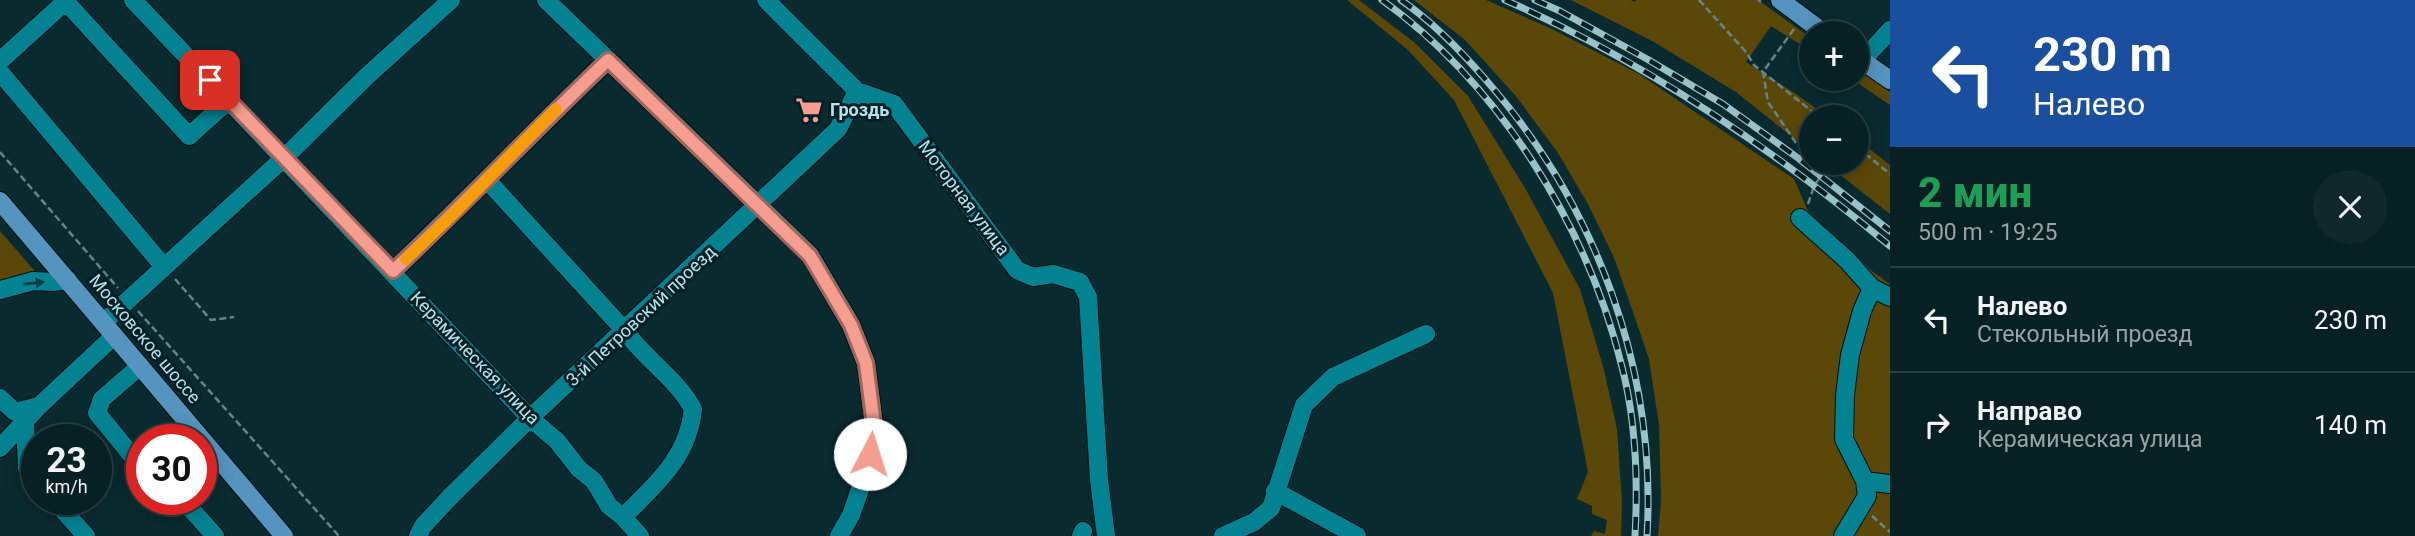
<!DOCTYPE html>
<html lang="ru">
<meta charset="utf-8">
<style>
:root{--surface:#072023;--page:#10282b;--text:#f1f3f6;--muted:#98a3a6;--line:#283e41}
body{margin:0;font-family:Roboto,sans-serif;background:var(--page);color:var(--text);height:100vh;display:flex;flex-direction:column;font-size:26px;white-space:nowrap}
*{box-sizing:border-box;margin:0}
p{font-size:23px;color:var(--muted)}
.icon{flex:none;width:38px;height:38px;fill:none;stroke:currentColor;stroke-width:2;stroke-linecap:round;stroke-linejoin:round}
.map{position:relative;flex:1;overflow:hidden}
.details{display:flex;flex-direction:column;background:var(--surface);width:525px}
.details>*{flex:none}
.top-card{background:#1a4fa0;color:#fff;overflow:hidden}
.tools{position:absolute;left:1799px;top:21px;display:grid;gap:14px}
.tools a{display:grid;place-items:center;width:70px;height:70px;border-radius:50%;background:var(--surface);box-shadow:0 4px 18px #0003,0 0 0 2px var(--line);font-size:35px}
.speed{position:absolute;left:21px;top:424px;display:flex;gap:14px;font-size:35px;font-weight:700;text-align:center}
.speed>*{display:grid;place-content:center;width:91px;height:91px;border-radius:50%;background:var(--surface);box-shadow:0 4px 18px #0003,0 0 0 2px var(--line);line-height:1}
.speed small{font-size:18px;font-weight:400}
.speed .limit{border:10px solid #d22;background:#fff;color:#111}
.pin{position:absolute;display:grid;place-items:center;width:60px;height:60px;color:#fff;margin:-30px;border-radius:14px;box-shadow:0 4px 10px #0006}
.me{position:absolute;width:77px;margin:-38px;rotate:5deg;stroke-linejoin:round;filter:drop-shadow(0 0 5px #0008)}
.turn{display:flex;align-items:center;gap:24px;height:147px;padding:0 28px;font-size:32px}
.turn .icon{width:91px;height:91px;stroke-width:2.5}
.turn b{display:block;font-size:49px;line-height:60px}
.round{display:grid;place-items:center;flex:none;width:74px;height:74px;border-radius:37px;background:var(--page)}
.headline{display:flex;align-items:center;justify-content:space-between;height:119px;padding:0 28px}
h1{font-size:42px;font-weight:800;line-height:52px;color:#1e9e55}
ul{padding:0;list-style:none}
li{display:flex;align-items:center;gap:21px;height:105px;padding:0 28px;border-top:2px solid var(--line)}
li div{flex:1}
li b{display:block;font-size:26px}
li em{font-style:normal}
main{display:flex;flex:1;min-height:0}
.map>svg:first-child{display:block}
.green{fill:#5b4708}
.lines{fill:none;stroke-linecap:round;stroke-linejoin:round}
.minor-casing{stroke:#041012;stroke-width:20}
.major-casing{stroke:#041012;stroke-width:20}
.path{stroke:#5f868d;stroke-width:2.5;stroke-dasharray:7 3.5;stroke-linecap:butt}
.minor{stroke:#038392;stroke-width:18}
.major{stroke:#5494bf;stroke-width:18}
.rail-casing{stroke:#97c2c9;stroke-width:7}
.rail{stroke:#002025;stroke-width:4.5;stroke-dasharray:13;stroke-linecap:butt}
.oneway{fill:#013e46}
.route-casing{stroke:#9f665d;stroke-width:18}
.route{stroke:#f59d8f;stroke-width:12}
.slow{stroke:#f59e0b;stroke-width:12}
.labels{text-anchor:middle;stroke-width:6;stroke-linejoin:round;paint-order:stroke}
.poi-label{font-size:18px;font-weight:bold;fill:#b6e3eb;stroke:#002025;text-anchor:start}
.street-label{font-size:18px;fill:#b6e3eb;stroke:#002025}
</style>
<main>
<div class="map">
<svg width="1890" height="536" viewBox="0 0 1890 536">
<rect width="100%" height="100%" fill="#092a2f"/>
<!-- green -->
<path class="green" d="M1347 0H1359L1415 43 1468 96 1525 188 1580 289 1604 370 1617 429 1622 502 1621 536H1591L1594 531 1605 534 1607 520 1592 514V506L1577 499 1588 472 1553 293 1454 100 1408 50Z
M1414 0H1486L1552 29 1639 74 1794 179 1808 211 1872 271 1890 284V536H1658L1661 501 1659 425 1649 359 1615 260 1589 206 1558 153 1515 95 1465 40Z
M1571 0H1631L1634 2 1636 0H1758L1811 38V51L1771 26 1746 62 1796 94 1828 117H1811V152L1736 92 1654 42Z
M1857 69 1890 92V105L1852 79H1857Z
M1857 139 1890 165V214L1825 163H1857Z
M0 231 39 276 20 275 0 283Z"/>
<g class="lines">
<defs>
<path id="minor" d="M133 0 530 418 557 441 579 469 594 481 609 506 623 517 640 536
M546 0 810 255 851 325 866 363 875 433 865 475 851 515 839 536
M766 0 857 91 894 104 1017 270 1033 277 1053 274 1080 282 1088 297 1099 480 1106 536
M65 1 189 136 229 100
M0 61 67 0
M1862 61 1890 30
M0 72 164 267
M487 180 625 331C646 360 676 378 693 409 688 458 656 484 623 517
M1800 218 1847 260 1872 288
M393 271C466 202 535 130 608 60
M0 290 33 281 53 282 68 280
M104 322 285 157 367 76 451 0
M140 366 102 399 97 413 142 468
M0 398 15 412 39 406
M25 423 27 468 37 480
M0 448 39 406 114 336
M1865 481 1890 484
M1275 491 1357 536
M53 499 86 536
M182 499 215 536
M418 536 423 526 450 497 530 418 838 129 857 91
M1081 536 1083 531
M1223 536 1254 522 1271 508 1304 405 1333 377 1426 334
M1843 536 1867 496 1865 481 1844 439 1845 395 1850 355 1862 311 1872 288 1890 297"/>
<path id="major" d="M1780 0 1824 33
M1857 57 1890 80
M0 201 284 536"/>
</defs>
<!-- minor casing -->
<use href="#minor" class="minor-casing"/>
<!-- major casing -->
<use href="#major" class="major-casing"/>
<!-- path -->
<path class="path" d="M1699 0 1746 52 1754 65 1819 117
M1758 0 1761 2
M1794 29 1763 72 1768 102 1796 143 1811 158
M1857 147 1890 174
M0 152 118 288
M1808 204 1814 186 1821 176 1816 163
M175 279 211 320 234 317
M138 311 339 536
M1872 516 1890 532"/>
<!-- minor -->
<use href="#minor" class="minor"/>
<!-- major -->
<use href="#major" class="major"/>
<defs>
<path id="rail" d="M1382 0C1499 84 1588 227 1622 367 1636 421 1638 481 1635 536
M1401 0C1433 22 1461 51 1486 80 1596 205 1657 370 1647 536
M1505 0C1646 62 1772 148 1890 246
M1535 0 1560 11 1647 59 1723 104 1798 158 1890 231"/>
</defs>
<!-- rail casing -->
<use href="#rail" class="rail-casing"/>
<!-- rail -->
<use href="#rail" class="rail"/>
</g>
<!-- one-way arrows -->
<defs><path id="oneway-solid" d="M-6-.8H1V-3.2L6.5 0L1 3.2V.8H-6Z" transform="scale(1.75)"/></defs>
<use class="oneway" href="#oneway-solid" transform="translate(34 283) rotate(-6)"/>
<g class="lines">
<defs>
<path id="route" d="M210 80 393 271C466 203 535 129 608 60L810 256 851 325 866 363 875 433 870 454"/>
</defs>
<!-- route casing -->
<use href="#route" class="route-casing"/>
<!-- route -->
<use href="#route" class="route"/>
<!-- slow -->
<path class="slow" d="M406 259 454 213 556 109"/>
</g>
<!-- icons -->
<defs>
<symbol id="supermarket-bare" viewBox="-9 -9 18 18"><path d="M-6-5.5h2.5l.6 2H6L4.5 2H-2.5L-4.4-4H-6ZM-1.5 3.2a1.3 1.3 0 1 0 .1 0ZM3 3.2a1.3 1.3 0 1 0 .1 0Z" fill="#f59d8f" stroke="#002025" stroke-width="2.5" paint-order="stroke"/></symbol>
</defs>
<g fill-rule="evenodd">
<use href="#supermarket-bare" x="790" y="91" width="38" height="38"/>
</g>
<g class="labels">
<!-- poi labels -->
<g class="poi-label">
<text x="830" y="116">Гроздь</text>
</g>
<!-- street labels -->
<g class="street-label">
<text transform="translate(964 198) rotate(53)" y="6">Моторная улица</text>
<text transform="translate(641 316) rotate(-43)" y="6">3-й Петровский проезд</text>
<text transform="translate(145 339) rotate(50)" y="6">Московское шоссе</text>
<text transform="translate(475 358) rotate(46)" y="6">Керамическая улица</text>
</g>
</g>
</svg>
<div class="tools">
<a>+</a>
<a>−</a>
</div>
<div class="speed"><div>23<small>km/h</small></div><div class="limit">30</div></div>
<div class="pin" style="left:210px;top:80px;background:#d93025"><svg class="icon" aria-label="arrive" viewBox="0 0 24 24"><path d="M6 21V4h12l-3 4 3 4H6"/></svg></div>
<svg class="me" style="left:870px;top:454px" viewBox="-20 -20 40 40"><circle r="19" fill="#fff"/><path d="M0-13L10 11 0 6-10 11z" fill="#f59d8f"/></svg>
</div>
<section class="details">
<div class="top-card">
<div class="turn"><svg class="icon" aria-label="left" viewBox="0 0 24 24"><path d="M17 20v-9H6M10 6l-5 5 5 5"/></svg><div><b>230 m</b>Налево</div></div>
</div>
<div class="headline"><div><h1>2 мин</h1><p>500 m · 19:25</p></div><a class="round"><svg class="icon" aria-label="close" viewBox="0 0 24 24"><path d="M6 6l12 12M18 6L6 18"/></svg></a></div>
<ul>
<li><svg class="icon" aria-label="left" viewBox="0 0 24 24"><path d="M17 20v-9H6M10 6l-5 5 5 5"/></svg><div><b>Налево</b><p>Стекольный проезд</p></div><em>230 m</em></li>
<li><svg class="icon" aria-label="right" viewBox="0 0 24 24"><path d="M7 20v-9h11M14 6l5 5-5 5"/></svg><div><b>Направо</b><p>Керамическая улица</p></div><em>140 m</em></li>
</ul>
</section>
</main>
